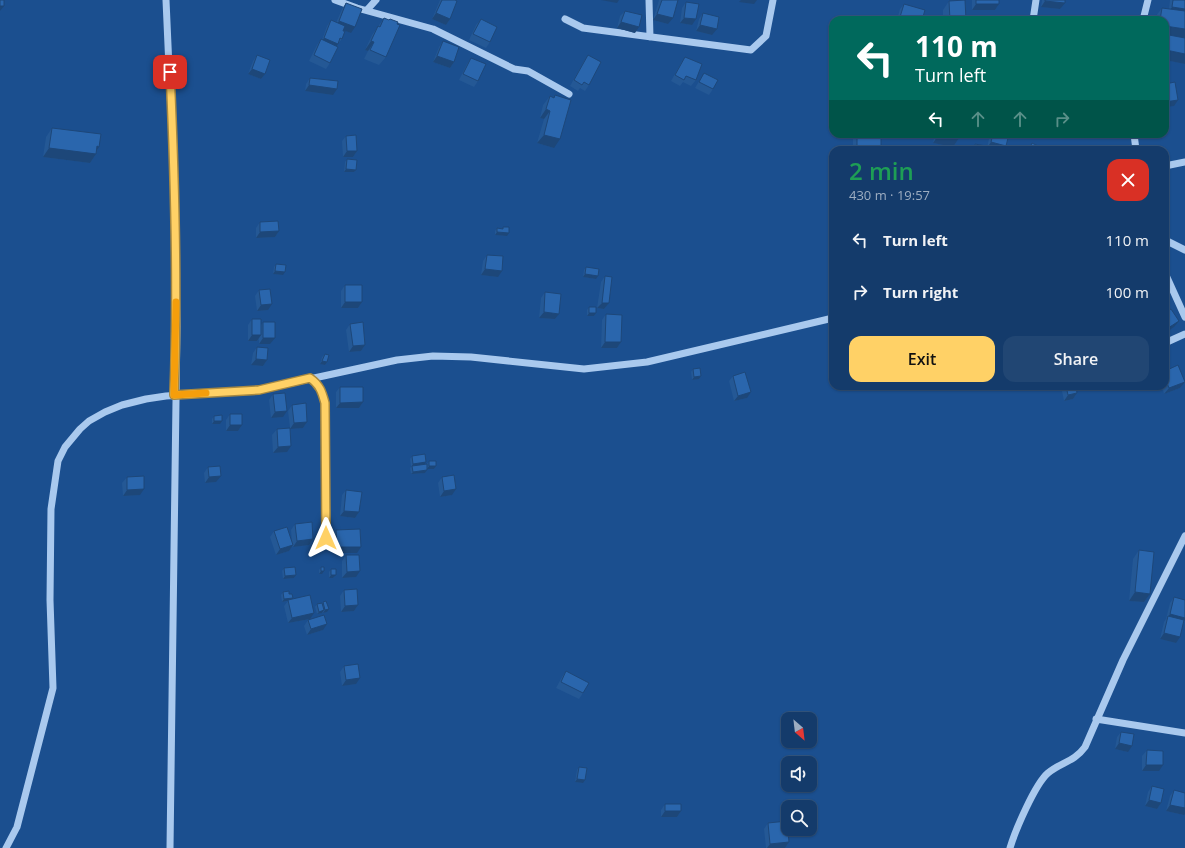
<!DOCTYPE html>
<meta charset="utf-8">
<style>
:root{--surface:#143b6b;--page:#214673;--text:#f1f3f6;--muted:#9dadc1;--line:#33557e;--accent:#ffd166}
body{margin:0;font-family:"Open Sans",sans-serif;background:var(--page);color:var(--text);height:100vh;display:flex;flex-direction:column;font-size:15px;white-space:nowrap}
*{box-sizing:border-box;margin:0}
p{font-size:13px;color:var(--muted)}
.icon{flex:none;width:22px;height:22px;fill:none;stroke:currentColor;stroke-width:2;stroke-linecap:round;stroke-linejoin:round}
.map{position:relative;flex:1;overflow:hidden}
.drawer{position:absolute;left:829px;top:146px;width:340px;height:244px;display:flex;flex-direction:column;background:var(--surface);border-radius:12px;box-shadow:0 1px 3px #0004,0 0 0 1px var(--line)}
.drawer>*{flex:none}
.hud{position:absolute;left:829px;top:16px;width:340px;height:122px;border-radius:12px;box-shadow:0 1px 3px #0004,0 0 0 1px var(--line);background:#00695c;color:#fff;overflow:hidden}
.needle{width:26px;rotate:152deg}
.controls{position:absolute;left:781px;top:712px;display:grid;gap:8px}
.controls a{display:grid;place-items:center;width:36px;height:36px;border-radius:8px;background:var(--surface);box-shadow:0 1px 3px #0004,0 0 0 1px var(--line);font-size:20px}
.pin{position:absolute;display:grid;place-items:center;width:34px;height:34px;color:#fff;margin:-17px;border-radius:8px;box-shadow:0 2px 6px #0006}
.me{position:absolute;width:44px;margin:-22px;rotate:0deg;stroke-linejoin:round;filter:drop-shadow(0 0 3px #0008)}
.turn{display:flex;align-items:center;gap:14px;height:84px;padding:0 20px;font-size:18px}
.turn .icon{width:52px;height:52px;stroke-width:2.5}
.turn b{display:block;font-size:28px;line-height:34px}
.lanes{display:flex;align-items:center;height:38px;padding:0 20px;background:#0003;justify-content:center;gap:20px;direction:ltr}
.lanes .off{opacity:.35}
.round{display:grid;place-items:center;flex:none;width:42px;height:42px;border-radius:12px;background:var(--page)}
.head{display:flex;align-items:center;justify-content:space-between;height:68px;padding:0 20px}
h1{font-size:24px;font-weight:600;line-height:30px;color:#1e9e55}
.cta{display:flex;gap:8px;margin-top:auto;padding:8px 20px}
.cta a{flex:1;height:46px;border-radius:12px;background:var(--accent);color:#111;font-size:16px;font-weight:600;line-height:46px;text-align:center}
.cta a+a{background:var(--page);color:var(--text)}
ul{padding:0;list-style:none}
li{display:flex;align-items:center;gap:12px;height:52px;padding:0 20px}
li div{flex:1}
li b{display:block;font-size:15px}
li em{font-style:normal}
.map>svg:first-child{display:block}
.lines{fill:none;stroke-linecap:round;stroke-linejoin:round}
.minor{stroke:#a9c9ee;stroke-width:7}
.wall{fill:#245895}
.shaded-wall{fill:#1d4779}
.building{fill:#2a66ad;stroke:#1d4779}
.route-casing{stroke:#a68842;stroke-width:10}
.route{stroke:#ffd166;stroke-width:7}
.slow{stroke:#f59e0b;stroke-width:7}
</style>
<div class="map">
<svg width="1185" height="848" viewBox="0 0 1185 848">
<rect width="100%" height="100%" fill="#1b4f8f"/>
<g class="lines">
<!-- minor -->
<path class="minor" d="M166 0 175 203 177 326 170 848
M335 0 357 8 433 29 514 69 528 71 569 94
M649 0 650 37
M367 10 376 0
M565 19 583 28 751 50 766 36 773 0
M1033 20 1036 0
M1143 20 1148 0
M1134 134 1136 150
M1165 166 1185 162
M1165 240 1185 250
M1165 273 1185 317
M1165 343 1185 334
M310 379C320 385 322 392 325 403L326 538
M1096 719 1185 733
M6 848 17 827 53 688 50 600 51 509 58 461 65 447 80 429 89 421 105 412 122 405 146 399 166 396 259 390 397 360 433 356 471 357 584 369 647 362 833 318
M1010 848C1015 831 1035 784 1048 773 1061 762 1074 762 1085 747L1123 660 1185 536"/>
</g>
<!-- wall -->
<path class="wall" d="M440 0H455L450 19 446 25 432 19Z
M659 0H678L668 24 653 20Z
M972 0H999V4L995 10H972Z
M1042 0H1065L1060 9 1041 7Z
M1170 0H1185V64L1165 60V41L1169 36 1165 20H1155L1156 16 1162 8 1169 9Z
M949 1 966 20H943V10Z
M686 2 692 25 680 23 682 8Z
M346 3 351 33 344 30 342 39 336 46 330 63 326 69 309 61 317 45 321 39 322 40 327 26 331 20 336 23 342 9Z
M904 4 922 20H897L900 9Z
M625 11 635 33 617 28 620 16Z
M703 13 712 35 696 31 699 19Z
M384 18 386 57 379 65 364 59 368 51 365 50 372 35Z
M481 19 490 42 486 48 469 40 476 25Z
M443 41 454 62 450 68 433 62 439 47Z
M257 55 265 74 261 79 248 74 253 61Z
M588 55 589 85 585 91 580 88 578 91 570 86 584 61Z
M685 57 696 80 691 86 683 82 680 86 671 81 681 63Z
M471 58 478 81 474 87 459 80 467 64Z
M704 73 713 89 709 95 695 88Z
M310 78 333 95 305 91 306 84Z
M555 95 554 148 537 143 544 119 540 118 543 105 550 96 553 98Z
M52 128 96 151V154L90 163 43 157 46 137Z
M856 134H881V150H853V139Z
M935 134H960L959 138 953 147 933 143Z
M990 134H1011L1008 137 987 148Z
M346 136 357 151 353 157H343L342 141Z
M975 144 986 150H972Z
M347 159 356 170 354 172H344L345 162Z
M260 222 279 231 275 237 256 238V228Z
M503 227 507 236 495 235V231L497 228 502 229Z
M487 255 498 277 481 275 483 261Z
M276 264 283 275 273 274 274 267Z
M586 267 596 279 583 277 584 270Z
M605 276 609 303 604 309 597 308 601 282Z
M345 285 362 302 358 308H341V291Z
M259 290 268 310 257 311 255 296Z
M545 292 559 314 555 319 539 318 541 298Z
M589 307 596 313 594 316H587V310Z
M606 314 621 342 617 348H601L602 320Z
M252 319 261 325 263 322 270 344H259V339L257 341H248V325Z
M350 324 365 345 361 351 349 352 346 330Z
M257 347 267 360 263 366 251 365 253 353Z
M325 354 327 362 325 365 320 364 322 357Z
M693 369 701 376 699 379 692 380 691 372Z
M1165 371 1185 382 1180 388 1164 394 1162 386H1165Z
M733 376 747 398 734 401 729 381Z
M1061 386H1076L1077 393 1073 399 1064 401Z
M340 387 363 402 359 408H336V392Z
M273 394 283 417 271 418 269 400Z
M292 405 307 422 303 428 290 429 287 452 273 453 272 435 277 429 290 428 288 411Z
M230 414 242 425 238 431H226V420Z
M214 416 220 424H212V419Z
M412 456 426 462 424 464H427L429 461 436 466 434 469H427L425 473 411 474 410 468 411 467 410 459Z
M208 467 216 482 205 483 204 473Z
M127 477 140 495 123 496 122 483Z
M442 477 452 495 440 497 438 483Z
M346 490 359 512 355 518 340 516 342 495Z
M295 524 313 539 309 545 293 547 292 546 289 551 276 555 270 537 274 531 292 544 291 530Z
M336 530 357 553H333L332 536Z
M1139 550 1150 594 1144 602 1129 601 1133 559Z
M346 555 356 577 342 578V561Z
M321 567 322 574H319V570Z
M284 568 296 575 294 578 283 579 282 571Z
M331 569 336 575 333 578H329V572Z
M344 590 358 605 354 611 341 612 340 596Z
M283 592 289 594 292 599 310 619 288 623 284 606 288 601 282 602 281 595Z
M1174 597 1185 600V620L1176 643 1160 639 1164 622 1166 619 1170 603Z
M323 602 327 612 323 613V612L322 613 317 614 315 607 317 604 322 603Z
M308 620 323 630 307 635 304 626Z
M344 666 356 684 342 686 340 672Z
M566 671 583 693 579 699 556 688 562 677Z
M1121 732 1128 752 1115 749 1117 737Z
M1147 750 1159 771H1142V756Z
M579 767 583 783 575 782 577 770Z
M1152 786 1161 803 1157 809 1145 806 1148 792Z
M1174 790 1184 815 1166 811 1170 796Z
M665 804 681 811 677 817H661V810Z
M768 823 789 842 785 848H766L764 829Z"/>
<!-- shaded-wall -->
<path class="shaded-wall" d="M601 0H619L617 3Z
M741 0H757L754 4 739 2Z
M1045 1 1065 3 1060 9 1041 7Z
M976 4H999L995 10H972Z
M0 6H4L0 11Z
M1172 7 1185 9V15L1168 13Z
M436 13 450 19 446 25 432 19Z
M657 14 673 18 668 24 653 20Z
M900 17 910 20H898Z
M684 18 696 19 692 25 680 23Z
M339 21 355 27 351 33 335 27Z
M621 22 639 27 635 33 617 28Z
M700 25 717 29 712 35 696 31Z
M1165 26 1185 29V38L1165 35Z
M324 38 338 44 334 50 320 44Z
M371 41 374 42 368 51 365 50Z
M1166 50 1185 54V64L1165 60V52Z
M437 56 454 62 450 68 433 62Z
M252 69 265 74 261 79 248 74Z
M309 85 337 89 333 95 305 91Z
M1178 100 1174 106 1165 107V102Z
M546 109 550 111 544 119 540 118Z
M939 134 959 138 953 147 933 143Z
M544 135 560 139 554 148 537 143Z
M991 142 1006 146 1003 150H996L987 148Z
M97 146 99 147 94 154H96L90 163 43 157 49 148Z
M881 149V150H856H857Z
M347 151H357L353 157H343Z
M346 169 356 170 354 172H344Z
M279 231 275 237 256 238 260 232Z
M497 232 509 233 507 236 495 235Z
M485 269 502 271 498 277 481 275Z
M275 271 285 272 283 275 273 274Z
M585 274 598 276 596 279 583 277Z
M345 302H362L358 308H341Z
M602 303H609L604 309 597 308Z
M272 304 268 310 257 311 261 305Z
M544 312 559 314 555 319 539 318Z
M589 313H596L594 316H587Z
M1179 321 1174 327 1165 333V330Z
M252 335H261L257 341H248Z
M263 338H275L270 344H259Z
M605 342H621L617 348H601Z
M365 345 361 351 349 352 353 346Z
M256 359 267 360 263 366 251 365Z
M322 361 327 362 325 365 320 364Z
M701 376 699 379 692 380 694 377Z
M1185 382 1180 388 1164 394 1169 388Z
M751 392 747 398 734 401 738 396Z
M1077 393 1073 399 1064 401 1068 395Z
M363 402 359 408H336L340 403Z
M287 411 283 417 271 418 275 412Z
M214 421H222L220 424H212Z
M307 422 303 428 290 429 294 423Z
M230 425H242L238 431H226Z
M291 446 287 452 273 453 278 447Z
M426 462 424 465 412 466 411 467 413 464Z
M429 466H436L434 469H427Z
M427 470 425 473 411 474 413 472Z
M221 476 216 482 205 483 209 477Z
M144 489 140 495 123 496 127 490Z
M456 489 452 495 440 497 444 491Z
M344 511 359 512 355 518 340 516Z
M313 539 309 545 293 547 297 541Z
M293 545 289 551 276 555 280 549Z
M337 547H361L357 553H333Z
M321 571H324L322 574H319Z
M360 571 356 577 342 578 347 572Z
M296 575 294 578 283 579 285 576Z
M331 575H336L333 578H329Z
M1135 592 1150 594 1144 602 1129 601Z
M293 598 291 600 282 602 284 599Z
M358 605 354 611 341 612 345 606Z
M329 609 327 612 323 613 325 610Z
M324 610 322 613 317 614 319 612Z
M314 613 310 619 288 623 292 618Z
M1170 614 1185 618V620L1182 624 1168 617Z
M327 624 323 630 307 635 311 629Z
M1164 633 1180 637 1176 643 1160 639Z
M360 678 356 684 342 686 346 680Z
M1119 743 1132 746 1128 752 1115 749Z
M1146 765H1163L1159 771H1142Z
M577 779 585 780 583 783 575 782Z
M1149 800 1161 803 1157 809 1145 806Z
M1170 805 1185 808V814L1184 815 1166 811Z
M665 811H681L677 817H661Z
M789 842 785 848H767L770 844Z"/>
<!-- building -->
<path class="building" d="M0 0H4V6H0Z
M442 0H455L457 1 450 19 436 13Z
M662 0H678L673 18 657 14Z
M965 0 966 20H950L949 1Z
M976 0H999V4H976Z
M1045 0H1065V3L1045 1Z
M1173 0H1185V9L1172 7Z
M686 2 699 4 696 19 684 18Z
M346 3 362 9 355 27 339 21Z
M904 4 925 10 922 20H910L900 17Z
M1162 8 1185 11V29L1165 26V20H1160Z
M625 11 642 15 639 27 621 22Z
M703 13 719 17 717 29 700 25Z
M384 18 389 20 390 19 398 22 397 24 400 25 386 57 370 50 374 42 371 41 378 26 380 27Z
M481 19 497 27 490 42 473 34Z
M331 20 345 26 343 31H345L342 39 340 38 338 44 324 38Z
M1169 35 1185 38V54L1166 50Z
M321 39 338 47 330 63 314 55Z
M443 41 459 47 454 62 437 56Z
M257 55 270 60 265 74 252 69Z
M588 55 601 62 589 85 584 82 582 85 574 80Z
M685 57 702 64 696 80 686 76 684 80 675 75Z
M471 58 486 64 478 81 463 74Z
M704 73 718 80 713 89 699 82Z
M310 78 338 81 337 89 309 85Z
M1175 82 1178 100 1165 102V84Z
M555 95 571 100 560 139 544 135 550 111 546 109 550 96 554 98Z
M52 128 101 134 99 147 97 146 96 154 49 148Z
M857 134H881V149L857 150Z
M940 134H960L959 138Z
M993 134H1009L1006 146 991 142Z
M356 135 357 151H347L346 136Z
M1032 143 1042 148 1041 150H1029Z
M975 144 986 146V150H975Z
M914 146 915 150H899Z
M347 159 357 160 356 170 346 169Z
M278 221 279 231 260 232V222Z
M503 227H509V233L497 232V228L503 229Z
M487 255 503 256 502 271 485 269Z
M276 264 286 265 285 272 275 271Z
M586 267 599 269 598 276 585 274Z
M605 276 612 277 609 303H602Z
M345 285H362V302H345Z
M270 289 272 304 261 305 259 290Z
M545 292 561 294 559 314 544 312Z
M589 307H596V313H589Z
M1171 309 1179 321 1165 330V312Z
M606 314 622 315 621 342H605Z
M252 319H261V335H252Z
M263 322H275V338H263Z
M363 322 365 345 353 346 350 324Z
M257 347 268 348 267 360 256 359Z
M325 354 329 355 327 362 322 361Z
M1178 365 1185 382 1169 388 1165 378V371Z
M700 368 701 376 694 377 693 369Z
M745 372 751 392 738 396 733 376Z
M1066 386H1076L1077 393 1068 395Z
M340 387H363V402L340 403Z
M285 393 287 411 275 412 273 394Z
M306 403 307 422 294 423 292 405Z
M230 414H242V425H230Z
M222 415V421H214V416Z
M290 428 291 446 278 447 277 429Z
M425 454 426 462 413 464 412 456Z
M429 461H436V466H429Z
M427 464V470L413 472 412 466Z
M220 466 221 476 209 477 208 467Z
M454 475 456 489 444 491 442 477Z
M144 476V489L127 490V477Z
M346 490 362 492 359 512 344 511Z
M312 522 313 539 297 541 295 524Z
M287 527 293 545 280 549 274 531Z
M360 529 361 547H337L336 530Z
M1139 550 1154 552 1150 594 1135 592Z
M346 555H359L360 571 347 572Z
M295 567 296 575 285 576 284 568Z
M321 567H324V571H321Z
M331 569H336V575H331Z
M357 589 358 605 345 606 344 590Z
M289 591V594H292L293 598 284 599 283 592Z
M310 595 314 613 292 618 288 600Z
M1174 597 1185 600V618L1170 614Z
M326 601 329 609 325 610 323 602Z
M322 603 324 610 319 612 317 604Z
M324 615 327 624 311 629 308 620Z
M1168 616 1184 620 1180 637 1164 633Z
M358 664 360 678 346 680 344 666Z
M566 671 589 683 583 693 561 682Z
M1121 732 1134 734 1132 746 1119 743Z
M1147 750 1163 751V765H1146Z
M579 767 587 768 585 780 577 779Z
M1152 786 1164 789 1161 803 1149 800Z
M1174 790 1185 793V808L1170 805Z
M665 804H681V811H665Z
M787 821 789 842 770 844 768 823Z"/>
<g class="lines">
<defs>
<path id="route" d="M170 72C175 180 178 288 174 395L259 390 310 378C320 385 322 392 325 403L326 538"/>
</defs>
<!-- route casing -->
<use href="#route" class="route-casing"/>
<!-- route -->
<use href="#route" class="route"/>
<!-- slow -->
<path class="slow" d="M176 302 174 395 206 393"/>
</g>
</svg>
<div class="controls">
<a><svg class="needle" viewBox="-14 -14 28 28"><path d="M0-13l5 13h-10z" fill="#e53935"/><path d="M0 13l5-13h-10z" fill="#9dadc1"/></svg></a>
<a><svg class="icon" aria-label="sound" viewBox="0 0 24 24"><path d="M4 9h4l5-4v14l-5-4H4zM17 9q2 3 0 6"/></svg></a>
<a><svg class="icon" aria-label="search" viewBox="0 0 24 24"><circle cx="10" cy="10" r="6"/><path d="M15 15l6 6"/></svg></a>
</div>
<div class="pin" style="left:170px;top:72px;background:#d93025"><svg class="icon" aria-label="arrive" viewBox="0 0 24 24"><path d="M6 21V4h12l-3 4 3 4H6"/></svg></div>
<svg class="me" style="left:326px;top:538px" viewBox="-20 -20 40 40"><path d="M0-17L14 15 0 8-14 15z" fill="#ffd166" stroke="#fff" stroke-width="4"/></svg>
<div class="hud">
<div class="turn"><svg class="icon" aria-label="left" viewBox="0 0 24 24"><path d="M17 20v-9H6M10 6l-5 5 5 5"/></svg><div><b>110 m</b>Turn left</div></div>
<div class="lanes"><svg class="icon" aria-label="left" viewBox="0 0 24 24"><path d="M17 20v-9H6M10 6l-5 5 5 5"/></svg><svg class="icon off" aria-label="ahead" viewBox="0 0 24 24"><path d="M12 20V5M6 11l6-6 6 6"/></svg><svg class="icon off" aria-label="ahead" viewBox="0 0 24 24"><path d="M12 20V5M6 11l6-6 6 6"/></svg><svg class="icon off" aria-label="right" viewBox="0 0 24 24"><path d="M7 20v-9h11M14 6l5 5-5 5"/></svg></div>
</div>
<section class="drawer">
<div class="head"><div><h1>2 min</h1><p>430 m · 19:57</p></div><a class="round" style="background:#d93025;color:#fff"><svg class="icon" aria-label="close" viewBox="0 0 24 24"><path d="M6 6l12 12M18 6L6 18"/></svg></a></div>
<ul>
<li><svg class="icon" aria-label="left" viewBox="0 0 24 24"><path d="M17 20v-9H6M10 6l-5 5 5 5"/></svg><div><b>Turn left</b></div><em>110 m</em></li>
<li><svg class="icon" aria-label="right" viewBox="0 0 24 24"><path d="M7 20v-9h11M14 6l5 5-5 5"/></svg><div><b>Turn right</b></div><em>100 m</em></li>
</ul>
<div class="cta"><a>Exit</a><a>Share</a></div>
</section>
</div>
